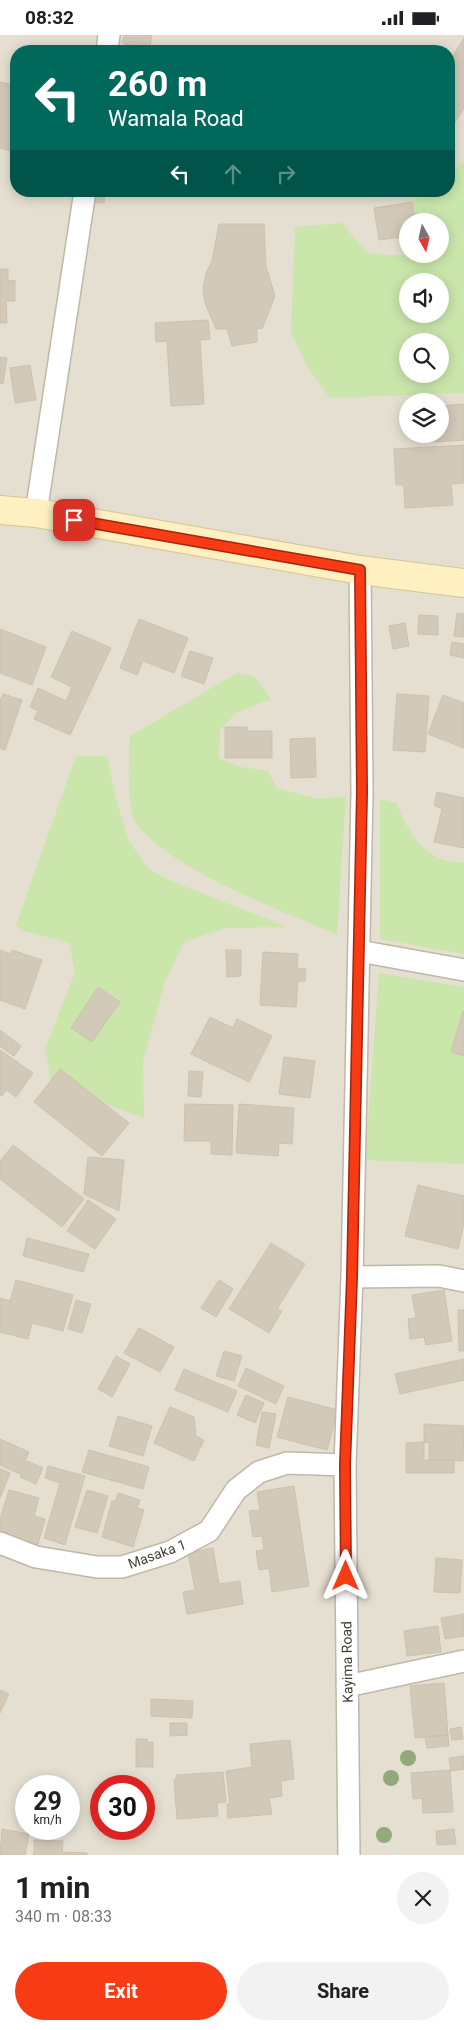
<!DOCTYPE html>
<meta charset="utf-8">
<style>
:root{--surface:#fff;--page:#f2f2f2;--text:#202124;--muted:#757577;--accent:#f73b14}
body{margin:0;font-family:Roboto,sans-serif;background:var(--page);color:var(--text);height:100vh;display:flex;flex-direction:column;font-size:19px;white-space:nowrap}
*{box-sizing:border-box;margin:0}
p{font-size:16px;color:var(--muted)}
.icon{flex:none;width:28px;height:28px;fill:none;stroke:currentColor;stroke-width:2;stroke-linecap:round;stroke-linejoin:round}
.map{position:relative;height:1820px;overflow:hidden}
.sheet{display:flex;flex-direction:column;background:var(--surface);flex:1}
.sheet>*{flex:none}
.hud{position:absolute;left:10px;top:10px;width:445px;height:152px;border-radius:20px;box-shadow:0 2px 12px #0003;background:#00695c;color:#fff;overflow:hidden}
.needle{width:32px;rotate:172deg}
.buttons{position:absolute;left:399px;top:178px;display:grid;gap:10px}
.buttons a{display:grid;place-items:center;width:50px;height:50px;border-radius:50%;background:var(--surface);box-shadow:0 2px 12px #0003;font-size:25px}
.speed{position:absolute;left:15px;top:1740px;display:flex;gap:10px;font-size:25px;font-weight:700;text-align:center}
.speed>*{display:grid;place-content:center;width:65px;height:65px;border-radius:50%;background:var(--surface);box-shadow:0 2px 12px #0003;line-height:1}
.speed small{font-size:12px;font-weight:400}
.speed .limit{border:8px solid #d22;background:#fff;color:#111}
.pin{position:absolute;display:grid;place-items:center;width:42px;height:42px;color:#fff;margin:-21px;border-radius:10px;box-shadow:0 2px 8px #0006}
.me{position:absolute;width:55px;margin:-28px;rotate:0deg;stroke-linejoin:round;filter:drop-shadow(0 0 4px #0008)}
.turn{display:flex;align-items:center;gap:18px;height:105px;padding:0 15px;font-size:22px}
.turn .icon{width:65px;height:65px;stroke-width:2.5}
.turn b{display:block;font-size:35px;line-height:42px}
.lanes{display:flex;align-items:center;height:48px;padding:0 15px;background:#0003;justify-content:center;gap:25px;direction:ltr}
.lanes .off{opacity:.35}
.round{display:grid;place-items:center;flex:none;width:52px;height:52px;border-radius:26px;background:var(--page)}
.headline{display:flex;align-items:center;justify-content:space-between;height:85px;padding:0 15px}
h1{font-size:30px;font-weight:700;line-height:38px}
.button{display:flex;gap:10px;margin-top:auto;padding:10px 15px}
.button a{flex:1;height:58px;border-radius:30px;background:var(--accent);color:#fff;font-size:20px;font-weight:700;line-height:58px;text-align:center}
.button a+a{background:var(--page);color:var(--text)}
.status{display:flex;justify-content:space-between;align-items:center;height:35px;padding:0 25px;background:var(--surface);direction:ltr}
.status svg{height:14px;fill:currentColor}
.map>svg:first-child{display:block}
.residential{fill:#e5dfd1;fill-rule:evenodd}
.green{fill:#cae6ab;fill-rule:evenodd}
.building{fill:#d2c9b8;stroke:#cdc1ac}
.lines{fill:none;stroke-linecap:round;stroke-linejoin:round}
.street-casing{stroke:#bfb8a8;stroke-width:24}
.secondary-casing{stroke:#d4c495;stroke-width:30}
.street{stroke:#fff;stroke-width:21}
.secondary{stroke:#fef0c0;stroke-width:28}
.tree{fill:#91aa7c}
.route-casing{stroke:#a1260d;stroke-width:12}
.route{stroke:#f73b14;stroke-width:9}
.labels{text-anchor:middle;stroke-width:4.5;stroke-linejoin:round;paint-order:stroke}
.street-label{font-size:14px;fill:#423d33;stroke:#fff}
</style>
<div class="status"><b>08:32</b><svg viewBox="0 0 49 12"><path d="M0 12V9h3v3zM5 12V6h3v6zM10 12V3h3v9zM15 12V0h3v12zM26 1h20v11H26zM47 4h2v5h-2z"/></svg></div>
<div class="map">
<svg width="464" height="1820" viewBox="0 0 464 1820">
<rect width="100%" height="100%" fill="#f1ede3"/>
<!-- residential -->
<path class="residential" d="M0 0H464V1820H0ZM16 16H449V156H16ZM408 186H440V219H408ZM408 246H440V279H408ZM408 306H440V339H408ZM408 366H440V399H408ZM26 1751H69V1794H26ZM101 1751H144V1794H101Z"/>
<!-- green -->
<path class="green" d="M464 127V358L330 363 306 330 291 297 295 192 342 188 367 218 424 222 423 219H440V186H416L412 167 426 156H449V139ZM408 246H440V279H408ZM408 306H440V339H408Z
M237 638 255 642 271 664 236 678 220 695 219 723 241 732 268 736 277 753 318 764 346 761 337 900C284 876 169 835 136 788 126 773 129 720 130 701Z
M76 721H107L115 760 128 805 149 834 171 846 287 892 226 893 184 907 164 949 143 1027 144 1083 52 1050 45 1014 75 937 69 908 24 896 16 890Z
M380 764 397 768C407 798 428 830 464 827V919L380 904Z
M379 938 464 952V1129L365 1125Z"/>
<!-- building -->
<path class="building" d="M124 0H152L149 16 122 8Z
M464 3V73L449 97V27Z
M0 47 13 50 12 58 16 60 14 76H16V117L0 113Z
M89 156H113V159L105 158 104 168 88 167Z
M412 167 415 186H408V201L379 205 374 173Z
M219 189H264L266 231 275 261 262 294 257 293V307L232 311 227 294H216L205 268 203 255 206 238 212 226Z
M0 234H8V246L15 245V266H6L7 288H0Z
M208 285 210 304 200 305 204 369 171 371 167 306 156 307 155 288Z
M0 322 7 323 3 349 0 348Z
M30 330 36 365 15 368 10 333Z
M464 369V405L435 407V401H427V399H440V371Z
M464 410V448L451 449 453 470 405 473 404 450H396L394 414Z
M457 578 464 579V602L454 601Z
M419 580 438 581V600L418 599Z
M139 584 188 603 174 638 143 626 137 640 120 633Z
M405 588 409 611 393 614 389 591Z
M0 594 46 612 32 650 0 638Z
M72 596 111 613 70 700 34 684 38 676 30 672 38 653 66 666 72 652 51 642Z
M452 607 464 609V623L450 620Z
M190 616 213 623 204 649 181 641Z
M3 659 22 665 5 715 0 713V666Z
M397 659 429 661 425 717 393 715Z
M443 660 464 668V713L428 699Z
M225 692H247V696H272V723H225Z
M315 703 316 742 291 743 290 704Z
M437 757 464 763V813L434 807 442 774 434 770Z
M0 915 11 919 12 915 42 925 25 974 0 965Z
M226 915H241V941L227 942Z
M263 917 298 919 297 934H306L305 946H298L296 972 260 970Z
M98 952 120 967 92 1007 71 993Z
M463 976H464V1021L451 1017Z
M210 982 233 993 237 984 272 1001 249 1047 191 1019Z
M0 995 21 1011 14 1021 0 1011Z
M0 1015 33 1038 16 1062 6 1055 2 1061 0 1060Z
M284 1022 315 1026 310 1063 279 1059Z
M60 1034 129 1088 102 1121 34 1067Z
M189 1036 203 1037 201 1062 188 1061Z
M185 1069 233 1070 232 1120 211 1119V1106H184Z
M239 1069 294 1073 292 1109 279 1108 278 1121 236 1118Z
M13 1110 84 1164 62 1192 0 1144V1126Z
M88 1122 124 1125 119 1176 84 1159Z
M418 1150 464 1161V1188L458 1214 405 1201Z
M88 1165 116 1184 95 1214 67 1196Z
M27 1203 89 1219 83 1237 23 1221Z
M271 1208 305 1229 277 1274 282 1276 269 1298 229 1274Z
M16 1245 73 1260 63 1296 32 1288 28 1304 0 1297V1263L10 1266Z
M219 1245 233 1254 216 1282 201 1273Z
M444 1255 452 1306 426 1310 424 1302 410 1304 408 1284 416 1283 412 1260Z
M76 1265 91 1269 82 1298 68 1294Z
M458 1275H464V1316H459Z
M139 1293 174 1312 160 1337 124 1318Z
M224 1316 242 1321 234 1346 216 1341Z
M116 1321 130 1329 112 1362 98 1354Z
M464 1324V1345L400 1359 395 1339Z
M246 1333 284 1351 276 1369 238 1351Z
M184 1334 237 1356 228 1377 175 1355Z
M246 1360 264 1368 255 1388 237 1380Z
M288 1362 338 1375 327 1415 277 1402Z
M170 1372 194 1382 196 1401 204 1405 194 1426 154 1408Z
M262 1377 276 1379 269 1413 256 1410Z
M118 1381 152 1391 143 1421 109 1411Z
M424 1389 464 1391 463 1426 429 1424V1408L424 1407Z
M0 1404 29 1417 20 1439 0 1430Z
M424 1407V1425H454V1438H406V1408Z
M89 1415 149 1432 143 1454 82 1437Z
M27 1426 43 1433 36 1449 20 1442Z
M48 1431 85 1441 65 1510 44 1503 60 1448 45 1443Z
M0 1434 10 1438 0 1463Z
M294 1451 309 1551 272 1557 269 1533 259 1535 256 1516 264 1515 262 1501 253 1502 249 1476 260 1475 257 1457Z
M9 1455 39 1463 34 1481 45 1484 38 1509 0 1498V1484Z
M87 1455 108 1461 97 1498 75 1492Z
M118 1458 140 1465 137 1473 144 1475 133 1512 102 1502 112 1466 115 1467Z
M213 1513 219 1549 240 1546 243 1569 187 1579 183 1557 195 1555 188 1518Z
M436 1523 462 1525 460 1558 434 1557Z
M464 1579V1601L445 1604 441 1583Z
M438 1591 441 1617 407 1621 404 1596Z
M444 1648 448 1700 415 1703 410 1651Z
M0 1655 9 1659 0 1678Z
M151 1664 193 1666 192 1683 151 1681Z
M170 1688H187V1700L170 1701Z
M461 1692 463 1704 452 1705 450 1694Z
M448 1700 449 1711 427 1713 425 1702Z
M136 1704H147L148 1707H153V1732H136Z
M290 1705 294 1744 281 1746 282 1761 269 1763 272 1779 228 1783 227 1769H230L226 1736 252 1732 250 1709Z
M464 1721V1734L451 1736 449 1723Z
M450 1735 453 1777 423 1778 422 1763 413 1764 411 1738Z
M223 1737 226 1767 217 1768 218 1781 177 1784 174 1745H176V1740Z
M2 1794 29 1799 25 1820H0Z
M454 1794 456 1809 437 1810 436 1796Z
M34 1805 63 1806 62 1817 87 1818V1820H34Z"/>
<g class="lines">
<defs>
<path id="street" d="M107 16 109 0
M36 478 85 156
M359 916 464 935
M352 1242 439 1241 464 1246
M0 1508 36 1522 97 1532H122L170 1517 209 1496 236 1455 259 1437 287 1428 345 1430
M347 1651 464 1626
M349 1820 345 1430 352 1242 362 757 360 535"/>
<path id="secondary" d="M0 475 36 478 360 535 464 548"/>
</defs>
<!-- street casing -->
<use href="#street" class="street-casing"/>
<!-- secondary casing -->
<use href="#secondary" class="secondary-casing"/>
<!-- street -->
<use href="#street" class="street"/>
<!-- secondary -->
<use href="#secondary" class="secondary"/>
</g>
<!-- trees -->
<g class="tree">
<circle cx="408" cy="1723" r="8"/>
<circle cx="391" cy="1743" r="8"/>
<circle cx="384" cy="1800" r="8"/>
</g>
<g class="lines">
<defs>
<path id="route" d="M74 485 360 535 362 757 352 1242 345 1430 346 1541"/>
</defs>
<!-- route casing -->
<use href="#route" class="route-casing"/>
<!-- route -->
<use href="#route" class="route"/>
</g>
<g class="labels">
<!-- street labels -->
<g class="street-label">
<text transform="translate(157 1519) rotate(-20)" y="5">Masaka 1</text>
<text transform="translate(347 1627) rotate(-91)" y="5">Kayima Road</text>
</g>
</g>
</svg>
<div class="buttons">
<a><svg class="needle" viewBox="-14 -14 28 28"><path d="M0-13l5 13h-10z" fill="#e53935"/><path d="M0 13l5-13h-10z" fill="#757577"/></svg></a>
<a><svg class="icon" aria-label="sound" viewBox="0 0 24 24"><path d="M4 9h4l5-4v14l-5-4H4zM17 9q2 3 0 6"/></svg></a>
<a><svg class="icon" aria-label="search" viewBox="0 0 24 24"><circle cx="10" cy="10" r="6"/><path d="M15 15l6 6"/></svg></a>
<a><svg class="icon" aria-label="layers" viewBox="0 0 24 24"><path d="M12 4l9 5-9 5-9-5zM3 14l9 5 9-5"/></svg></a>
</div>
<div class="speed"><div>29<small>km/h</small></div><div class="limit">30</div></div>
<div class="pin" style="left:74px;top:485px;background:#d93025"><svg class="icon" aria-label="arrive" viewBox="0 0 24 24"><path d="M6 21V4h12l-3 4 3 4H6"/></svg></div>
<svg class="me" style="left:346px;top:1541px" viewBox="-20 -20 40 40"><path d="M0-17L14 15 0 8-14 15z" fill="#f73b14" stroke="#fff" stroke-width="4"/></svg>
<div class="hud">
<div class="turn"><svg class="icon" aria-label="left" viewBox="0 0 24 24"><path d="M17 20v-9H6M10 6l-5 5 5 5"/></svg><div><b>260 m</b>Wamala Road</div></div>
<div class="lanes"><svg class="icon" aria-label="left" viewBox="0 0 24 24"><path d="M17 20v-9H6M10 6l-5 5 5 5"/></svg><svg class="icon off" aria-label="ahead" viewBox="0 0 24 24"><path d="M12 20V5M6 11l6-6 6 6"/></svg><svg class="icon off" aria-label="right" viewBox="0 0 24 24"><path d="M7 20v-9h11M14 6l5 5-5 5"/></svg></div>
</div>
</div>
<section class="sheet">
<div class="headline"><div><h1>1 min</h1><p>340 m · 08:33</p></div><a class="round"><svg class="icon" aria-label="close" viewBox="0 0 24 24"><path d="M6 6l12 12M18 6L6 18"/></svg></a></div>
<div class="button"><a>Exit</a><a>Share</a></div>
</section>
